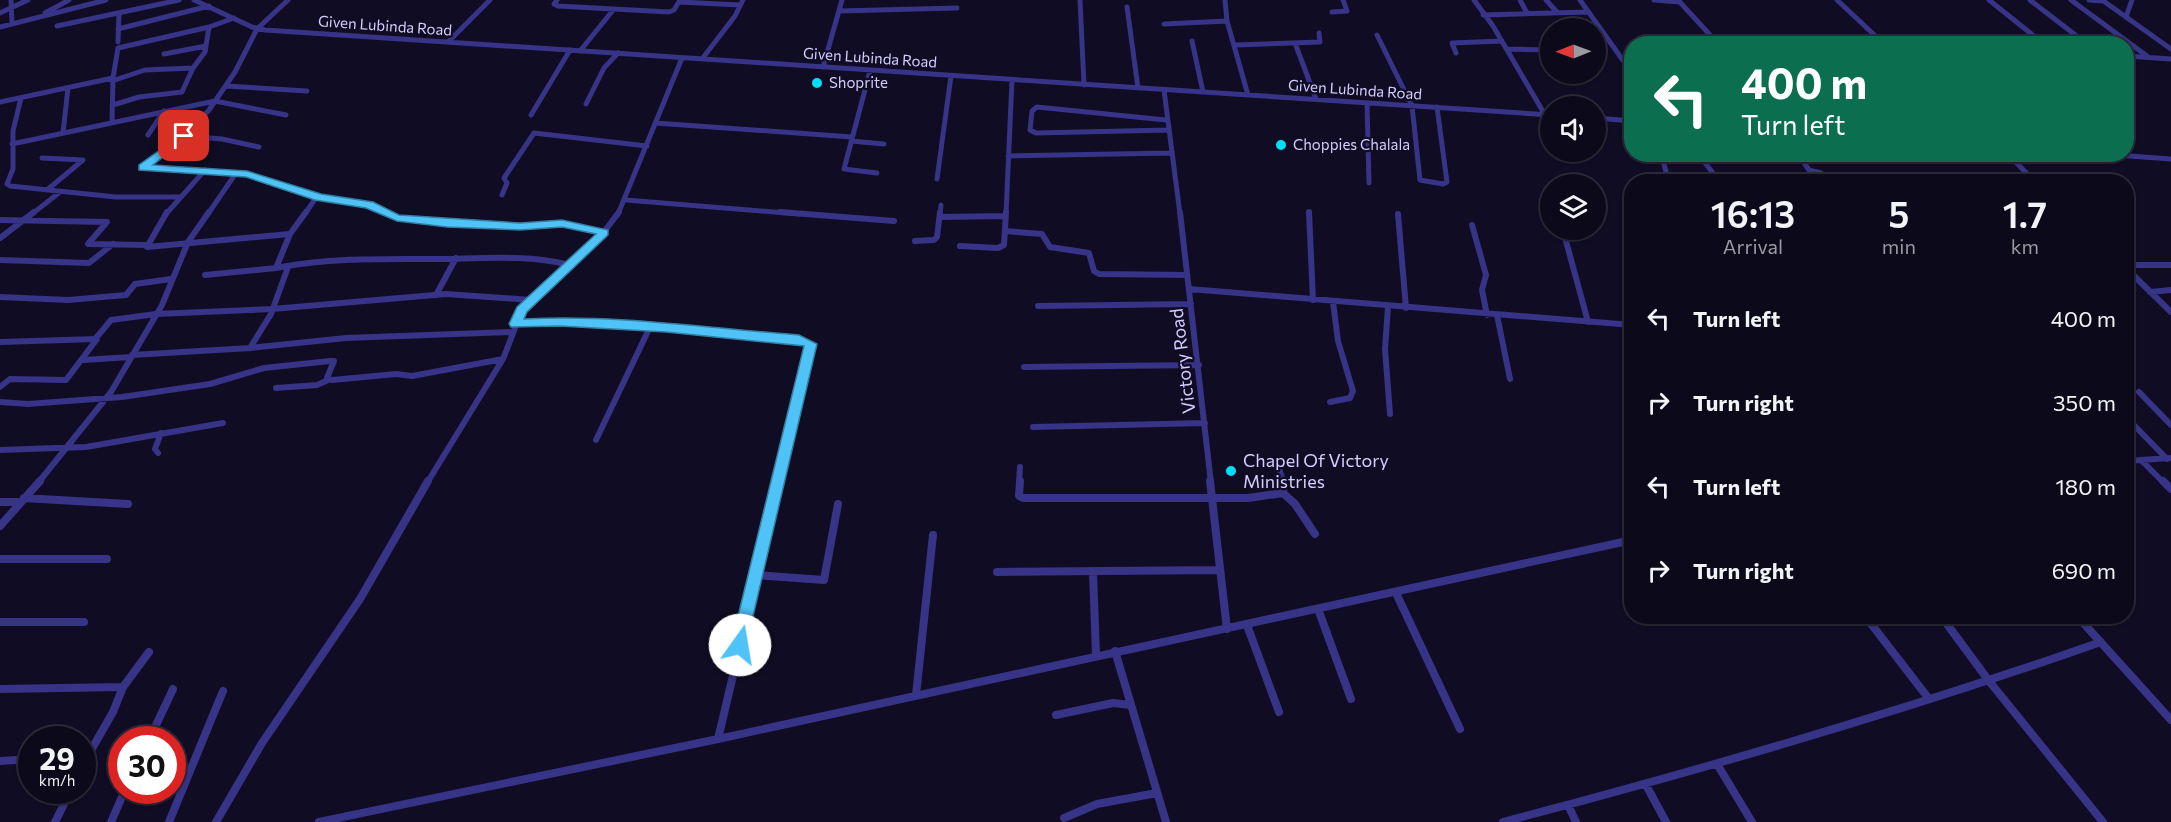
<!DOCTYPE html>
<style>
:root{--surface:#0c091a;--page:#151223;--text:#f1f3f6;--muted:#9a9aa2;--line:#2c2a39}
body{margin:0;font-family:Commissioner,sans-serif;background:var(--page);color:var(--text);height:100vh;display:flex;flex-direction:column;font-size:22px;white-space:nowrap}
*{box-sizing:border-box;margin:0}
p{font-size:20px;color:var(--muted)}
.icon{flex:none;width:33px;height:33px;fill:none;stroke:currentColor;stroke-width:2;stroke-linecap:round;stroke-linejoin:round}
.map{position:relative;flex:1;overflow:hidden}
.side{position:absolute;left:1624px;top:174px;width:510px;height:450px;display:flex;flex-direction:column;background:var(--surface);border-radius:24px;box-shadow:0 2px 4px #0004,0 0 0 2px var(--line)}
.side>*{flex:none}
.hud{position:absolute;left:1624px;top:36px;width:510px;height:126px;border-radius:24px;box-shadow:0 2px 4px #0004,0 0 0 2px var(--line);background:#0b6e4f;color:#fff;overflow:hidden}
.needle{width:39px;rotate:269deg}
.controls{position:absolute;left:1540px;top:18px;display:grid;gap:12px}
.controls a{display:grid;place-items:center;width:66px;height:66px;border-radius:50%;background:var(--surface);box-shadow:0 2px 4px #0004,0 0 0 2px var(--line);font-size:30px}
.speed{position:absolute;left:18px;top:726px;display:flex;gap:12px;font-size:30px;font-weight:700;text-align:center}
.speed>*{display:grid;place-content:center;width:78px;height:78px;border-radius:50%;background:var(--surface);box-shadow:0 2px 4px #0004,0 0 0 2px var(--line);line-height:1}
.speed small{font-size:15px;font-weight:400}
.speed .limit{border:9px solid #d22;background:#fff;color:#111}
.pin{position:absolute;display:grid;place-items:center;width:51px;height:51px;color:#fff;margin:-26px;border-radius:12px;box-shadow:0 3px 9px #0006}
.me{position:absolute;width:66px;margin:-33px;rotate:13deg;stroke-linejoin:round;filter:drop-shadow(0 0 4px #0008)}
.turn{display:flex;align-items:center;gap:21px;height:126px;padding:0 18px;font-size:27px}
.turn .icon{width:78px;height:78px;stroke-width:2.5}
.turn b{display:block;font-size:42px;line-height:51px}
.eta{display:flex;justify-content:space-evenly;align-items:center;height:102px;text-align:center}
.eta b{font-size:36px;font-weight:600;line-height:42px}
ul{padding:0;list-style:none}
li{display:flex;align-items:center;gap:18px;height:84px;padding:0 18px}
li div{flex:1}
li b{display:block;font-size:22px}
li em{font-style:normal}
.map>svg:first-child{display:block}
.lines{fill:none;stroke-linecap:round;stroke-linejoin:round}
.minor-far2{stroke:#373386;stroke-width:5}
.minor-far1{stroke:#373386;stroke-width:6}
.minor{stroke:#373386;stroke-width:8}
.route{fill:#4fc3f7;stroke:#337fa1;stroke-width:1.5}
.poi-dot{fill:#00def9;stroke:#100c23;stroke-width:2}
.labels{text-anchor:middle;stroke-width:4.5;stroke-linejoin:round;paint-order:stroke}
.far-street-label{font-size:15px;fill:#d4ceff;stroke:#100c23}
.far-poi-label{font-size:15px;fill:#d4ceff;stroke:#100c23;text-anchor:start}
.street-label{font-size:18px;fill:#d4ceff;stroke:#100c23}
.poi-label{font-size:18px;fill:#d4ceff;stroke:#100c23;text-anchor:start}
</style>
<div class="map">
<svg width="2171" height="822" viewBox="0 0 2171 822">
<rect width="100%" height="100%" fill="#100c23"/>
<g class="lines">
<!-- minor-far2 -->
<path class="minor-far2" d="M11 0 12 23
M194 0 252 27 265 30 1551 115
M557 0 554 4 558 6 669 12 674 10 680 0
M1080 0 1084 85
M1225 0 1227 21 1248 95
M1474 0 1493 26 1545 115
M1520 0 1527 13
M1546 0 1557 12
M1580 0 1632 73
M1654 0 1680 2
M1678 0 1711 36
M1837 0 1884 44
M1989 0 2044 44
M2030 0 2087 44
M2071 0 2147 56
M2089 0 2103 1
M2102 0 2171 49
M679 2 740 5
M1127 7 1138 88
M839 11 957 8
M1332 12 1347 11 1343 0
M0 13 28 0
M45 13 69 0
M1483 15 1588 12
M2126 17 2132 0
M1164 24 1227 21
M57 26 179 0
M0 27 106 0
M118 29 209 6
M1377 35 1412 106 1420 180 1443 184 1447 182 1437 107
M1192 41 1203 92
M118 42 119 14
M448 42 490 0
M1295 43 1316 99
M1235 45 1320 42 1319 33
M1507 49 1551 50
M580 51 614 9
M1456 53 1452 43 1502 41
M164 54 206 46
M2127 56 2171 59
M702 59 735 16 743 0
M823 67 842 0
M870 71 844 169 877 173
M115 80 145 70 193 68
M226 86 307 91
M1164 90 1180 214
M21 98 13 131V169L7 184 10 186 116 197H180
M0 102 113 78
M1367 103 1369 183
M586 104 604 68 618 53
M113 105 139 97 182 92 193 68 205 52 209 27
M531 115 570 50
M1596 118 1632 121
M1166 120 1037 107 1032 111 1030 130 1036 133 1168 130
M112 122 113 78 118 48 209 27 234 18
M655 123 852 137
M63 133 68 88
M148 135 164 111
M184 136 222 139 259 147
M851 141 884 144
M12 144 215 101 286 115
M1661 154 1669 182
M1698 154 1720 182
M1798 154 1809 170 1821 173
M2008 154 2035 182
M2102 154 2171 159
M1008 156 1171 153
M42 158 83 160 47 190
M143 167 247 174 319 197 369 205 387 214
M143 167 184 136 209 110 235 72 257 29 288 0
M937 179 951 76
M502 195 507 183 504 178 534 133 647 146
M626 200 799 214
M32 214 60 192
M166 214 205 170
M208 214 236 173
M305 214 317 196
M618 214 682 58
M940 214 941 205
M1006 214 1012 80"/>
<!-- minor-far1 -->
<path class="minor-far1" d="M167 212 147 247 290 234
M306 212 290 234 276 268C332 257 389 259 446 259 488 258 529 255 570 265
M384 212 397 218 520 226 562 224 604 232
M780 212 894 221
M1180 212 1211 483
M1309 212 1313 300
M1398 214 1406 308
M940 217 1005 216
M0 220 107 222 88 244 146 245
M1472 225 1486 275 1482 290 1487 315
M1629 228 1632 237
M1563 230 1588 322
M1005 231 1042 234 1050 247 1089 253 1094 271 1099 274 1187 275
M0 238 34 212
M915 241 934 240 937 237 940 212
M960 246 998 248 1004 245 1006 212
M0 260 89 263 113 244
M2127 265H2171
M2127 269 2171 312
M205 275 276 268
M1189 289 1632 325
M2150 292 2171 290
M436 295 456 258
M0 297 68 300 126 295 135 284 171 279
M1038 306 1191 304
M1388 307 1385 349 1390 414
M1497 315 1510 379
M516 323 560 321 799 340 811 344 778 483
M96 338 111 320 156 314 272 309 446 294 532 300
M0 342 97 339 66 380 10 379 0 387
M250 348 271 314 288 267
M132 355 250 348 346 338 513 332
M83 360 131 357
M1024 367 1199 365
M276 388 317 385 328 380
M2139 392 2171 425
M0 402 28 404 122 397 210 384 264 368 330 361H334L327 378 332 380 396 374 412 376 503 359
M1330 402 1350 398 1353 391 1338 341 1333 302
M2127 418 2167 459
M1033 427 1205 423
M596 440 650 327
M0 450 86 447 223 423
M158 453 155 449 161 433
M2141 460 2164 483
M2127 461 2169 458
M1278 466 1284 483
M38 483 111 392 162 305 188 242 209 212
M427 483 503 359 522 310 604 232 619 212
M1019 483 1020 467"/>
<!-- minor -->
<path class="minor" d="M1020 481 1019 496 1023 498H1248L1283 493 1284 481
M1210 481 1227 629
M2163 481 2171 489
M1283 493 1295 504 1315 534
M24 498 128 504
M0 502H21
M0 526 40 481
M0 559H107
M1093 571 1096 655
M997 572 1219 570
M756 575 824 580 838 504
M1396 593 1460 729
M1318 609 1351 699
M1865 616 1929 699
M1941 616 1989 681 2103 822
M2077 616 2171 720
M0 622H84
M1247 625 1279 712
M1115 651 1166 822
M0 689 123 687
M916 695 933 535
M1056 715 1113 703 1131 705
M718 739 779 481
M149 740 173 689
M0 761 32 759
M1717 764 1752 822
M82 766 113 712 123 687 149 652
M1646 785 1666 822
M1568 805 1576 822
M1064 818 1097 804 1157 793
M55 822 71 790
M111 822 125 790
M169 822 223 691
M216 822 262 743 360 599 428 481
M319 822 718 739 1632 540
M1503 822C1705 769 1904 711 2101 642"/>
</g>
<!-- route -->
<path class="route" d="M184 133 188 134V138L153 165 247 171 321 194 373 202 399 215 520 223 562 220 608 230V235L527 312 524 319C615 314 708 328 799 335L817 344 745 650H734L731 645 804 346 666 332 560 326 511 327 509 324 517 307 596 234 562 227 520 230 447 227 397 221 366 208 315 200 246 177 139 170V165Z"/>
<!-- markers -->
<g class="poi-dot">
<circle cx="817" cy="83" r="6"/>
<circle cx="1281" cy="145" r="6"/>
<circle cx="1231" cy="471" r="6"/>
</g>
<g class="labels">
<!-- far-street labels -->
<g class="far-street-label">
<text transform="translate(385 26) rotate(4)" y="5">Given Lubinda Road</text>
<text transform="translate(870 58) rotate(4)" y="5">Given Lubinda Road</text>
<text transform="translate(1355 90) rotate(4)" y="5">Given Lubinda Road</text>
</g>
<!-- far-poi labels -->
<g class="far-poi-label">
<text x="829" y="88">Shoprite</text>
<text x="1293" y="150">Choppies Chalala</text>
</g>
<!-- street labels -->
<g class="street-label">
<text transform="translate(1183 361) rotate(-97)" y="6">Victory Road</text>
</g>
<!-- poi labels -->
<g class="poi-label">
<text x="1243" y="467">Chapel Of Victory<tspan x="1243" dy="21">Ministries</tspan></text>
</g>
</g>
</svg>
<div class="controls">
<a><svg class="needle" viewBox="-14 -14 28 28"><path d="M0-13l5 13h-10z" fill="#e53935"/><path d="M0 13l5-13h-10z" fill="#9a9aa2"/></svg></a>
<a><svg class="icon" aria-label="sound" viewBox="0 0 24 24"><path d="M4 9h4l5-4v14l-5-4H4zM17 9q2 3 0 6"/></svg></a>
<a><svg class="icon" aria-label="layers" viewBox="0 0 24 24"><path d="M12 4l9 5-9 5-9-5zM3 14l9 5 9-5"/></svg></a>
</div>
<div class="speed"><div>29<small>km/h</small></div><div class="limit">30</div></div>
<div class="pin" style="left:184px;top:136px;background:#d93025"><svg class="icon" aria-label="arrive" viewBox="0 0 24 24"><path d="M6 21V4h12l-3 4 3 4H6"/></svg></div>
<svg class="me" style="left:740px;top:645px" viewBox="-20 -20 40 40"><circle r="19" fill="#fff"/><path d="M0-13L10 11 0 6-10 11z" fill="#4fc3f7"/></svg>
<div class="hud">
<div class="turn"><svg class="icon" aria-label="left" viewBox="0 0 24 24"><path d="M17 20v-9H6M10 6l-5 5 5 5"/></svg><div><b>400 m</b>Turn left</div></div>
</div>
<section class="side">
<div class="eta">
<div><b>16:13</b><p>Arrival</p></div>
<div><b>5</b><p>min</p></div>
<div><b>1.7</b><p>km</p></div>
</div>
<ul>
<li><svg class="icon" aria-label="left" viewBox="0 0 24 24"><path d="M17 20v-9H6M10 6l-5 5 5 5"/></svg><div><b>Turn left</b></div><em>400 m</em></li>
<li><svg class="icon" aria-label="right" viewBox="0 0 24 24"><path d="M7 20v-9h11M14 6l5 5-5 5"/></svg><div><b>Turn right</b></div><em>350 m</em></li>
<li><svg class="icon" aria-label="left" viewBox="0 0 24 24"><path d="M17 20v-9H6M10 6l-5 5 5 5"/></svg><div><b>Turn left</b></div><em>180 m</em></li>
<li><svg class="icon" aria-label="right" viewBox="0 0 24 24"><path d="M7 20v-9h11M14 6l5 5-5 5"/></svg><div><b>Turn right</b></div><em>690 m</em></li>
</ul>
</section>
</div>
